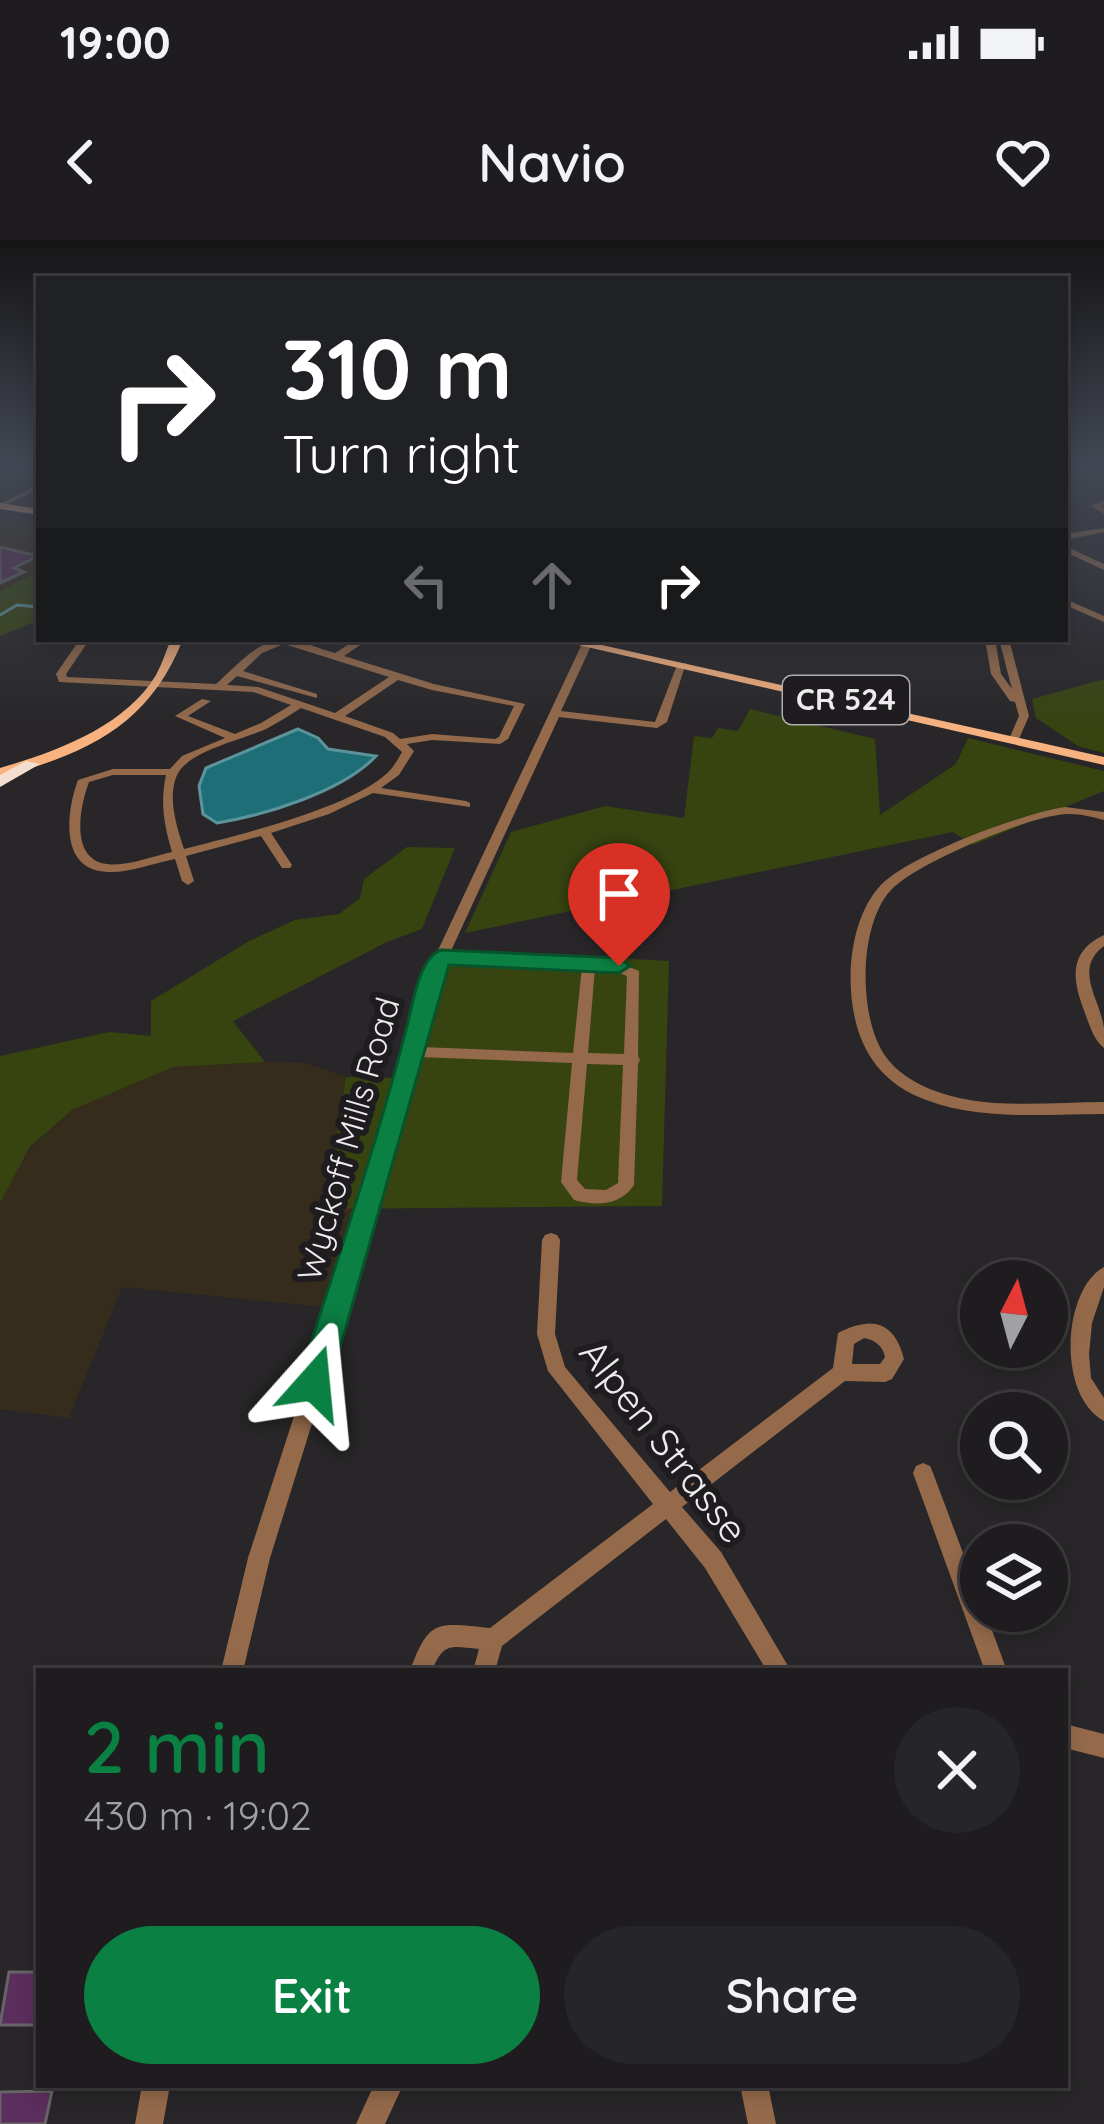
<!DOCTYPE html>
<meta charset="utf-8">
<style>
:root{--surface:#1e1c1e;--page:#262527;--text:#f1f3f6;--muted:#a1a1a4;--line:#3c3a3c;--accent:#0b8043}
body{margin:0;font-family:Quicksand,sans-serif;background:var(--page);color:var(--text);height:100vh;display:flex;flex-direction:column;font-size:45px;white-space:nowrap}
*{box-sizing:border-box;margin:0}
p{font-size:39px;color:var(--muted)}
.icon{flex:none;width:66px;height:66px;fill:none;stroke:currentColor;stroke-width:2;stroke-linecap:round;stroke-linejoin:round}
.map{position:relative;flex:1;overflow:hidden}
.sheet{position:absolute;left:36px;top:1428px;width:1032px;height:420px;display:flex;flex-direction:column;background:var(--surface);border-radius:0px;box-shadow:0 6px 18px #0003,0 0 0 3px var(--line)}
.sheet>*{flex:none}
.hud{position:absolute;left:36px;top:36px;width:1032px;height:366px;border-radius:0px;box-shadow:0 6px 18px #0003,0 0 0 3px var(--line);background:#202124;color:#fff;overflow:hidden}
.needle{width:78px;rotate:6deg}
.tools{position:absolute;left:960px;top:1020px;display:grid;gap:24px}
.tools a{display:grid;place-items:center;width:108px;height:108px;border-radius:50%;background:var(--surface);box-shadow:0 6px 18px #0003,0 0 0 3px var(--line);font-size:60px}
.pin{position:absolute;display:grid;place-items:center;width:102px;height:102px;color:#fff;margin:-123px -51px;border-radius:50% 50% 50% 0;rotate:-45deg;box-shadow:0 0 12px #0007}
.pin .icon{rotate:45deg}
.me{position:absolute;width:132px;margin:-66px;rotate:18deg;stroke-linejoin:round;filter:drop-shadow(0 0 9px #0008)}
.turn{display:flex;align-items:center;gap:42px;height:252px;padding:0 48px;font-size:54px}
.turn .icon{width:156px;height:156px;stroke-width:2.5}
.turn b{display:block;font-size:84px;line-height:102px}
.lanes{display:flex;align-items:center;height:114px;padding:0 48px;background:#0003;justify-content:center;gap:60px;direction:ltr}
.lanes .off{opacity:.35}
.round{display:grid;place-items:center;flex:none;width:126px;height:126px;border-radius:63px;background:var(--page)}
.headline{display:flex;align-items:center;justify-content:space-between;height:204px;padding:0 48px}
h1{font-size:72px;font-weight:600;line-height:90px;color:var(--accent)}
.primary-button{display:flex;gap:24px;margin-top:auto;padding:24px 48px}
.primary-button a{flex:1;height:138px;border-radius:72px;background:var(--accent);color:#fff;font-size:48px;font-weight:600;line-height:138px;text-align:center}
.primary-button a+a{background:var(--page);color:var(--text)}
.status{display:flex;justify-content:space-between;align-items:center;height:84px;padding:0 60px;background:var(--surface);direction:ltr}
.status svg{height:33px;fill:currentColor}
header{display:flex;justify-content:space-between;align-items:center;height:156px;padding:0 48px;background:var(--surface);font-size:54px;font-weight:600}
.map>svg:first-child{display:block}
.commercial{fill:#362c1c}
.green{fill:#374410}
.water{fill:#1e6e78;stroke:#5c949b;stroke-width:3}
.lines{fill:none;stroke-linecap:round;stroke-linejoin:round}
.stream{stroke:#5c949b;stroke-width:3}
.building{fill:#5b2e5d;stroke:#666466;stroke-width:3}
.minor{fill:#946a4b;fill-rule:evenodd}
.major{fill:#f8b27f;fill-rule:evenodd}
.highway{fill:#f4ded0;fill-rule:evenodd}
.route{fill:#0b8043;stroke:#07532c;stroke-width:3}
.labels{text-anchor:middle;stroke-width:12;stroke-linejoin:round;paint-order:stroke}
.shield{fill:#1e1c1e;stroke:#afadaf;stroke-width:3}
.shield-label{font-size:30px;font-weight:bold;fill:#edebed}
.street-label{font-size:33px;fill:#edebed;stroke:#1e1c1e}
.near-street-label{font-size:39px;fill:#edebed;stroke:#1e1c1e}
</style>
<div class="status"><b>19:00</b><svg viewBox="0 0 49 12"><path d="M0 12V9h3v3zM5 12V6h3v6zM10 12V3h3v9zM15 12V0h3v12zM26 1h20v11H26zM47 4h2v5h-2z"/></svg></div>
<header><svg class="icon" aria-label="back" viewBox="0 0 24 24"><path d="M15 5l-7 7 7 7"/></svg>Navio<svg class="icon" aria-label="heart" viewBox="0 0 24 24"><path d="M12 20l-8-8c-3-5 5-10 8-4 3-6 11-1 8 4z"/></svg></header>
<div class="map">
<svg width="1104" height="1884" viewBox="0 0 1104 1884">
<rect width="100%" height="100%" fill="#282628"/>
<!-- commercial -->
<path class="commercial" d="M0 277 39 283V331L0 351Z
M265 822 306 823 346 837 326 968 376 970 346 1069 122 1047 69 1178 0 1169V963L31 907 72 870 173 827Z"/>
<!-- green -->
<path class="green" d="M39 331V380L0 396V351Z
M1104 439V513L1078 506 1036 478 1032 459Z
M750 469 875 499 880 575 956 524 968 498 1104 531V551L973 605 953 592 465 693 511 592 605 566 684 578 694 496 712 498 718 488 738 491Z
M407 607 455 608 422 689 387 702 233 781 265 822 173 827 72 870 30 907 0 963V816L109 792 151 796V761L249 701 295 680 339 674 360 658 364 639Z
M448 709 669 721 662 966 325 969 346 837 414 838Z"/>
<!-- water -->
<path class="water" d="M298 489 318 498 328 509 376 516C342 552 265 575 217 583L203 574 199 546 206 528Z"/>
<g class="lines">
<!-- stream -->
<path class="stream" d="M0 375 17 365 39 367"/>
</g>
<!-- building -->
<path class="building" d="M0 307 38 316 14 328 24 332 0 343Z
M9 1732H39V1785H0Z
M52 1851 45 1884H0V1852Z"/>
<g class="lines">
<!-- minor -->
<path class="minor" d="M39 244V249L0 268V264Z
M1104 260V265L1101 266 1104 268V274L1091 266Z
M1104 288V292L1065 300V294Z
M1065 306 1104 324V330L1065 312Z
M1065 359 1104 376V382L1065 365Z
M80 399H90L66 434 67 437 216 444C236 426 262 396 288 399 302 401 320 409 335 413L357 399H369L344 416 434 444 525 464 508 499 500 504 432 500 407 504 414 511 399 535 381 548 466 561 470 563V567L373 553 329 574 271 593 292 625 290 628H282L261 596 186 616 194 641 188 645 182 641 175 619C154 623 129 633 108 632 59 631 66 572 78 540L113 529H170L182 516 225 498 175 476 202 459 211 461 188 476 235 494 261 483 291 465 253 452 59 442 56 434ZM284 404 389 437 335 473 258 447 227 445 237 436 317 458V454L243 431 262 413ZM398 440 432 450 514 466 499 497 495 499 432 494 400 499 393 493 345 476ZM301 468 385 497 402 512C399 517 396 523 392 528 361 566 235 596 184 609 177 588 167 557 177 535 189 510 244 500 268 488 279 482 290 475 301 468ZM113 535H166C160 562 164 585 172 612 153 616 126 627 107 624 69 619 80 566 89 542Z
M985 399H995L1001 434 1012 449 999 399H1009L1029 476 1018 501 1009 499 1019 476 1015 462 1010 461 991 434Z
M586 403 591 406 561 471 655 482 677 425 686 423 667 482 657 488 559 477 450 713 609 719 639 731 638 816 640 820 638 824 634 945C620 966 597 966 574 960L561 942 572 823 418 817 375 982 270 1318 243 1431H221L248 1318 357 982 425 738 581 406ZM446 722 582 727 573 813 421 807 439 738ZM595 728H607L627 736 624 814 588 813ZM587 824 623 825 618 943 606 950 585 949 577 940Z
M1065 567 1104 572V580C1089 576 1074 572 1058 575 1021 580 916 623 891 650 858 685 858 779 886 817 896 831 913 842 930 849 983 871 1048 862 1104 862V874C1042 874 972 882 914 855 891 844 873 826 863 803 843 759 846 683 880 646 907 616 1024 573 1065 567Z
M1104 695V706C1073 729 1100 759 1104 788 1104 795 1104 801 1104 808 1094 800 1090 787 1085 773 1072 740 1068 712 1104 695Z
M551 993 557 995 560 1000 555 1094 565 1127 670 1252 833 1128 838 1093C871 1076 894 1080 904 1119L892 1139 885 1142 845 1141 682 1267 721 1312 791 1431H767L705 1328 666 1279 502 1406 495 1431H473L479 1409C451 1406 443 1402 432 1431H410C429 1378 437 1383 490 1388L653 1264 548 1131 537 1094 542 1000 545 995ZM864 1098C875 1100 883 1106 885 1117L880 1124H852L854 1104Z
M1104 1027V1047L1092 1083 1089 1114 1091 1138 1104 1158V1181C1057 1156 1062 1050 1104 1027Z
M923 1223 930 1226 933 1233 981 1361V1371H985L1007 1431H985L913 1233 916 1226Z
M1065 1484 1104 1494V1518L1065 1508Z
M142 1845H170L163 1884H135Z
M374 1845H403L385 1884H356Z
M740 1845H768L776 1884H748Z"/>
<!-- major -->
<path class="major" d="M0 263 39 269V275L0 269Z
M171 399H183C149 486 86 514 0 537V528C55 512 125 487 156 435 162 424 166 411 171 399Z
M552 399H575L1104 517V525Z"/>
<!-- highway -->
<path class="highway" d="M26 521 40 524 0 547V535Z"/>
</g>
<!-- sky -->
<linearGradient id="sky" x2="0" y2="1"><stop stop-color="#161516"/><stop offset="0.46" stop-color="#424753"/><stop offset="1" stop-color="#424753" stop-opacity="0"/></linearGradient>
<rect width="1104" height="488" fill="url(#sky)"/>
<!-- route -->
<path class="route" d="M441 710 619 718 630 726 619 733 449 725 330 1143 325 1153 314 1157 303 1153 298 1143C336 1023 377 904 408 782 413 761 420 717 441 710Z"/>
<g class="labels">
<!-- shield labels -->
<rect class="shield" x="783" y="436" width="126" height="48" rx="9"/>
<g class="shield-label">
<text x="846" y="470">CR 524</text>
</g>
<!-- street labels -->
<g class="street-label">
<text transform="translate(348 899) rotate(-74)" y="12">Wyckoff Mills Road</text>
</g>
<!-- near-street labels -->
<g class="near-street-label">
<text transform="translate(664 1201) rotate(52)" y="14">Alpen Strasse</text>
</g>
</g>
</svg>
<div class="tools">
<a><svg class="needle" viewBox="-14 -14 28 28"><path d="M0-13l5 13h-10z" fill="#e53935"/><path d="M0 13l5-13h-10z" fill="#a1a1a4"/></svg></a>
<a><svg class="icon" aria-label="search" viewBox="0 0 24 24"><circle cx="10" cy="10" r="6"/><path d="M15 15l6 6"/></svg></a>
<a><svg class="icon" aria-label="layers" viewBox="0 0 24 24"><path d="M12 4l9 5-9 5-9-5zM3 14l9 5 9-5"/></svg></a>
</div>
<div class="pin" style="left:619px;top:726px;background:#d93025"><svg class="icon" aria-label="arrive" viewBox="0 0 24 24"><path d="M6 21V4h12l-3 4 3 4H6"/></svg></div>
<svg class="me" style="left:314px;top:1143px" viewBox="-20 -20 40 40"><path d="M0-17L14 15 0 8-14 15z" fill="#0b8043" stroke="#fff" stroke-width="4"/></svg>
<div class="hud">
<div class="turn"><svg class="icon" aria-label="right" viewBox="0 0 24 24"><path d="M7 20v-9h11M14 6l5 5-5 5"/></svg><div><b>310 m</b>Turn right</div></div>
<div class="lanes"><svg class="icon off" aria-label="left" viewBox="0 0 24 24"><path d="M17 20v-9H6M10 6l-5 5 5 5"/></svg><svg class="icon off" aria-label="ahead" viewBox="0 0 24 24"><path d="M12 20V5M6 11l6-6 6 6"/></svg><svg class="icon" aria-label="right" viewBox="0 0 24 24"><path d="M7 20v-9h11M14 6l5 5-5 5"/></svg></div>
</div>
<section class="sheet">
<div class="headline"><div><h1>2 min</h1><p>430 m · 19:02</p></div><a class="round"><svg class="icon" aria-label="close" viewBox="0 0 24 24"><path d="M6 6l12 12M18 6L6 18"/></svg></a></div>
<div class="primary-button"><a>Exit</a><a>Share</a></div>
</section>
</div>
